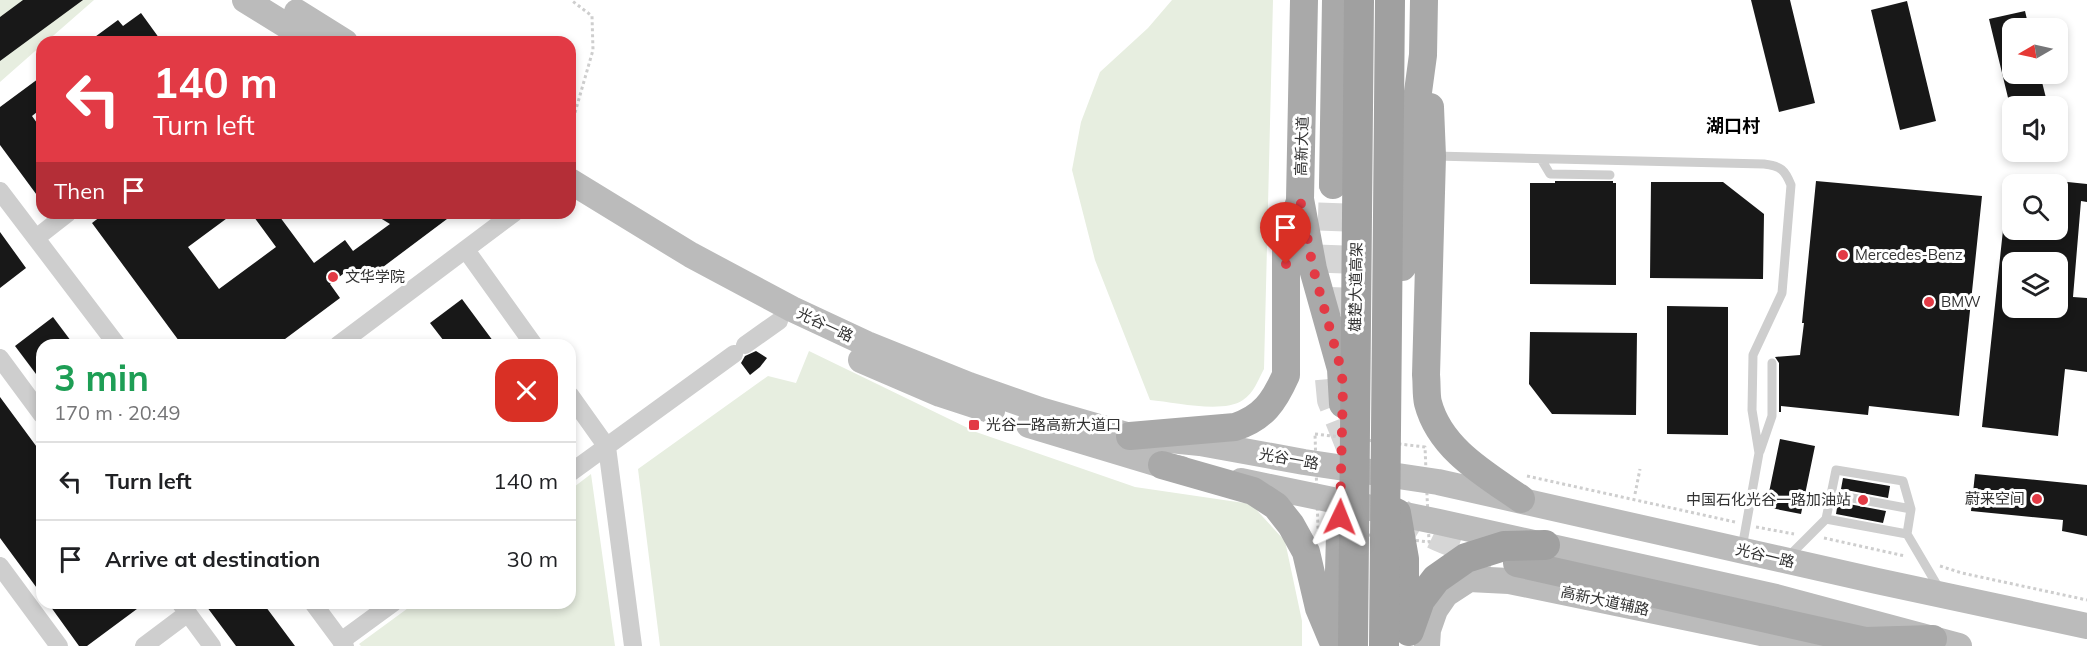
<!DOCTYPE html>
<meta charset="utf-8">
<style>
:root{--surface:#fff;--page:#f6f6f6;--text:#202124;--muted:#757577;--line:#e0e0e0}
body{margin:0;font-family:Mulish,"Noto Sans SC",sans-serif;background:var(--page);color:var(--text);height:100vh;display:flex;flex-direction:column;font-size:22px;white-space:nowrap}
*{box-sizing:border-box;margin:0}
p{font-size:20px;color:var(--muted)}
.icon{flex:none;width:33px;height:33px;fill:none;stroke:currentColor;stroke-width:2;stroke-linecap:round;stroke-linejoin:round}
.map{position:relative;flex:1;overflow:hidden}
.details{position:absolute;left:36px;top:339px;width:540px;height:270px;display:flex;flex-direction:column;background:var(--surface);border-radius:18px;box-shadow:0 3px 9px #0003}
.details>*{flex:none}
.top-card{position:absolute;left:36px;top:36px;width:540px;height:183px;border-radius:18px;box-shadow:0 3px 9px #0003;background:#e23a45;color:#fff;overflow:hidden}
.needle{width:39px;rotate:261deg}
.buttons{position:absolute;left:2002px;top:18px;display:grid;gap:12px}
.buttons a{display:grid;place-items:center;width:66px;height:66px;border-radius:12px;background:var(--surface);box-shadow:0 3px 9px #0003;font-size:30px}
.pin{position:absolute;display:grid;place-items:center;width:51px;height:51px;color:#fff;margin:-62px -26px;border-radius:50% 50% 50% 0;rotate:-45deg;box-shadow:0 0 6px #0007}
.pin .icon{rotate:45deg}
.me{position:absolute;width:66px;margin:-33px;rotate:2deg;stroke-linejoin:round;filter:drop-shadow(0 0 4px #0008)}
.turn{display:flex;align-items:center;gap:21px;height:126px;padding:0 18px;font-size:27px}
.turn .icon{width:78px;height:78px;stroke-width:2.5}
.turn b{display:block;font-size:42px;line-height:51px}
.then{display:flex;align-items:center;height:57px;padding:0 18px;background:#0003;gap:12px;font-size:22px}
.round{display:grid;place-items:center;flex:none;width:63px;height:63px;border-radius:18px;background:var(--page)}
.headline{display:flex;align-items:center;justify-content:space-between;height:102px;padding:0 18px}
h1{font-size:36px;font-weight:700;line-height:45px;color:#1e9e55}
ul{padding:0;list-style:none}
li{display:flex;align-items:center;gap:18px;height:78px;padding:0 18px;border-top:2px solid var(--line)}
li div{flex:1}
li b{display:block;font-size:22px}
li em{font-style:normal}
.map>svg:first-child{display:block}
.green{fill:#e7eee0}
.building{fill:#181818;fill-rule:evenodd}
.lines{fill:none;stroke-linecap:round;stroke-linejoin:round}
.primary-tunnel{stroke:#d6d6d6;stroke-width:28;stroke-dasharray:28 14;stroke-linecap:butt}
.path{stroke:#cecece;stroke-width:3;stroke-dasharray:3 3;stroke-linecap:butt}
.service{stroke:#cecece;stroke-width:9}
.minor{stroke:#cecece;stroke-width:18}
.secondary{stroke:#bbb;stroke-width:26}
.primary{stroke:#a9a9a9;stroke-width:28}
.trunk{stroke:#a0a0a0;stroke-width:30}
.trunk-bridge{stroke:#a0a0a0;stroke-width:30}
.route{stroke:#e23a45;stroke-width:10;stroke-dasharray:0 18}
.poi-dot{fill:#e23a45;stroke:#fff;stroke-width:2}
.labels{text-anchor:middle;stroke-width:6;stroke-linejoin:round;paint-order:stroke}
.street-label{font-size:15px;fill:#313131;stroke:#fff}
.poi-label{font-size:15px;fill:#313131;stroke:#fff;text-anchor:start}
.quarter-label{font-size:18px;font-weight:bold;fill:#000;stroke:#fff}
</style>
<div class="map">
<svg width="2087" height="646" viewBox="0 0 2087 646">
<rect width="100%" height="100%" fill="#fff"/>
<!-- green -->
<path class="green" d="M0 0H94L46 42H42V45L0 82Z
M1172 0H1273L1264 369C1258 380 1254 393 1243 400 1223 414 1174 402 1150 400L1095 260 1072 170 1081 122 1100 72 1148 28Z
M809 351 976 432 1135 487 1251 504 1285 541 1302 621V646H660L638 469 768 376 796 383Z
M591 474 615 646H361L359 644 415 603H570V490Z"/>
<!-- building -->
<path class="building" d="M23 0H83L0 61V17Z
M1751 0H1790L1815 103 1779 112Z
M1907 1 1936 121 1900 130 1871 10Z
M2025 11 2029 28H2013V74H2040L2048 106H2010L1989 19Z
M141 13 162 42H88L118 20 123 26Z
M42 76V108L32 116 42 130V202L0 145V107Z
M1555 181H1613V183H1616V285L1530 284V183H1555Z
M1816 181 1982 196 1959 416 1869 406 1868 415 1781 406V412H1779V363L1775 357 1800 355 1804 323H1802Z
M2058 181 2087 184V202L2081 201 2073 297 2087 298V372L2065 369 2058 436 1982 427 2003 230H2058ZM2013 262H2058V308H2013Z
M1651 182H1723L1764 214 1763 279 1650 278Z
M105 213H234L188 247 219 289 276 247 251 213H277L314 263 345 240 353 251 390 224 372 213H455L363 282 352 267 330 284 340 298 277 345H182L92 223Z
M0 232 26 268 0 288Z
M462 299 496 345H447L430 323Z
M1667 306 1728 307V435L1667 434Z
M53 317 74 345H42V382L15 346Z
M1530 332 1637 333 1636 415 1552 414 1529 384Z
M756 351 767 358 760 367 750 375 741 363 745 356Z
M0 397 42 454V595L0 538Z
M1780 439 1815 446 1801 514 1766 507Z
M1975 474 2087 485V536L2062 531 2063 520 1971 511Z
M1843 478 1890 486 1888 498 1841 489Z
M1838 502 1886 511 1883 523 1836 514Z
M48 603H145L87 646H79Z
M204 603H263L295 646H236Z"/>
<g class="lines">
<!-- primary-tunnel -->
<path class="primary-tunnel" d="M1329 315 1333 185
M1329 379 1331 400 1355 460
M1399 511C1427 538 1458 545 1494 556"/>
<!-- path -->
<path class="path" d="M570 130 593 50 592 16 571 0
M1315 434 1425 447 1429 542 1318 529Z
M1527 476 1735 522
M1635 494 1640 469
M1756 527 1794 534
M1824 538 1905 556
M1940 566 1962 573 2087 600"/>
<!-- service -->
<path class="service" d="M1435 156 1764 164C1781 166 1785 170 1791 185L1782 293 1753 355 1752 410 1759 453 1742 548
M1541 159 1550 174 1610 175
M1760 451 1772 416V363
M1831 494 1911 509
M1826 519 1907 534
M1787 558 1826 519 1836 470 1903 481 1911 509 1907 534 1940 590"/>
<!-- minor -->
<path class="minor" d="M0 191 117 345
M36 238 68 213
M466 250 534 345
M338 345 514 213
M745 345 779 321
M0 358 42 415
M570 395 607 447 633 646
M570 473 734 354
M0 566 59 646
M313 603 345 646
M181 604 212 646
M341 641 393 603
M144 646 188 613"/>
<!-- secondary -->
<path class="secondary" d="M245 0 313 42
M297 12 345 42
M570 181 691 255 792 309 867 344 969 385 1040 410 1130 436 1200 443 1304 462 1438 482 1877 581 2087 626
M861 360 940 394 992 411
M1029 425 1162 465 1181 469
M1241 481 1439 522 1776 597 1959 646
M1427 646 1428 630 1435 610 1446 594 1469 579 1509 581 1824 646"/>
<!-- primary -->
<path class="primary" d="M1304 0 1300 199 1313 269 1341 369 1343 404
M1430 107 1432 156 1426 375C1427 384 1426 395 1428 403 1440 449 1485 474 1521 499
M1333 185 1336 0
M1402 267 1403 230 1415 114 1423 55 1424 0
M1130 436 1235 427C1263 418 1274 402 1286 375V242L1299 204
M1162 465 1253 491 1276 506 1291 525 1306 552 1319 608 1332 639
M1517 563 1865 641 1933 639
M1337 646 1340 534"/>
<!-- trunk -->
<path class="trunk" d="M1396 513 1404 559V595L1408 628
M1409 631 1420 600 1436 579 1466 558 1504 546 1545 545"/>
<!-- trunk-bridge -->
<path class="trunk-bridge" d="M1353 646 1359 0
M1384 646 1390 0"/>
</g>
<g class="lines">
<!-- route -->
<path class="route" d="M1286 264V242L1300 199 1313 268 1341 369 1343 385 1340 517"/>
</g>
<!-- markers -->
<g class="poi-dot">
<circle cx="1843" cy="255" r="6"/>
<circle cx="333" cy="277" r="6"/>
<circle cx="1929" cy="302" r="6"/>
<rect x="968" y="419" width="12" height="12" rx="3"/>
<circle cx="2037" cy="499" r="6"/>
<circle cx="1863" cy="500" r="6"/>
</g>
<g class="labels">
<!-- street labels -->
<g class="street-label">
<text transform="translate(1302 146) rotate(-88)" y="5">高新大道</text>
<text transform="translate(1356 287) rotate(-89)" y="5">雄楚大道高架</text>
<text transform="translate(825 325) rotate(25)" y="5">光谷一路</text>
<text transform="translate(1289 459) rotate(10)" y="5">光谷一路</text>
<text transform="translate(1765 556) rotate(13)" y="5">光谷一路</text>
<text transform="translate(1605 601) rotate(12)" y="5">高新大道辅路</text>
</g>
<!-- poi labels -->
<g class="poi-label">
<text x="1855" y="260">Mercedes-Benz</text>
<text x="345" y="282">文华学院</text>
<text x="1941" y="307">BMW</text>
<text x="986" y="430">光谷一路高新大道口</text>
<text x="2025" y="504" text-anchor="end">蔚来空间</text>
<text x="1851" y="505" text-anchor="end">中国石化光谷一路加油站</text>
</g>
<!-- quarter labels -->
<g class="quarter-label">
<text x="1733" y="132">湖口村</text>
</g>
</g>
</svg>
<div class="buttons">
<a><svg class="needle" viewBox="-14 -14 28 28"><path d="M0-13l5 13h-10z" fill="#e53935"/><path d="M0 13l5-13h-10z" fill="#757577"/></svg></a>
<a><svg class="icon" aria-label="sound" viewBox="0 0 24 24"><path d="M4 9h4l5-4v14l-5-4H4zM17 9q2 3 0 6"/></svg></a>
<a><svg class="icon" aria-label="search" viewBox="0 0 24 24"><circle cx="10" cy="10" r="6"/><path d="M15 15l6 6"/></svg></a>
<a><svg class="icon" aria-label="layers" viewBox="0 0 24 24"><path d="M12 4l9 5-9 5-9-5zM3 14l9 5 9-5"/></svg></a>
</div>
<div class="pin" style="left:1286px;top:264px;background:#d93025"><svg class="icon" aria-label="arrive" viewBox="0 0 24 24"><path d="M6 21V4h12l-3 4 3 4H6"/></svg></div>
<svg class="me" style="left:1340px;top:517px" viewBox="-20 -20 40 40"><path d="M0-17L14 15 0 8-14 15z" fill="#e23a45" stroke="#fff" stroke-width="4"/></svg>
<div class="top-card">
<div class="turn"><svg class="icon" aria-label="left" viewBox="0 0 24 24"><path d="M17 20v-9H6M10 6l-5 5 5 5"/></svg><div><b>140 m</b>Turn left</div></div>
<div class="then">Then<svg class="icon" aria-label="arrive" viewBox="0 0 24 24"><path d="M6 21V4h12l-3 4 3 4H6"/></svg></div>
</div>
<section class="details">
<div class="headline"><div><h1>3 min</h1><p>170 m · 20:49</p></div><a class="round" style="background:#d93025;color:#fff"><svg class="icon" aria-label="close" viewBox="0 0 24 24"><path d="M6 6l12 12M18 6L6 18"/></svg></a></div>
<ul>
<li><svg class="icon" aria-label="left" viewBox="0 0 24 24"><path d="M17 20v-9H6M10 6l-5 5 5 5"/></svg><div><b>Turn left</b></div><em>140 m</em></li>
<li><svg class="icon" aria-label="arrive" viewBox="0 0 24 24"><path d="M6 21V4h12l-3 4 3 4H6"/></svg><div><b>Arrive at destination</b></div><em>30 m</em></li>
</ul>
</section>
</div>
